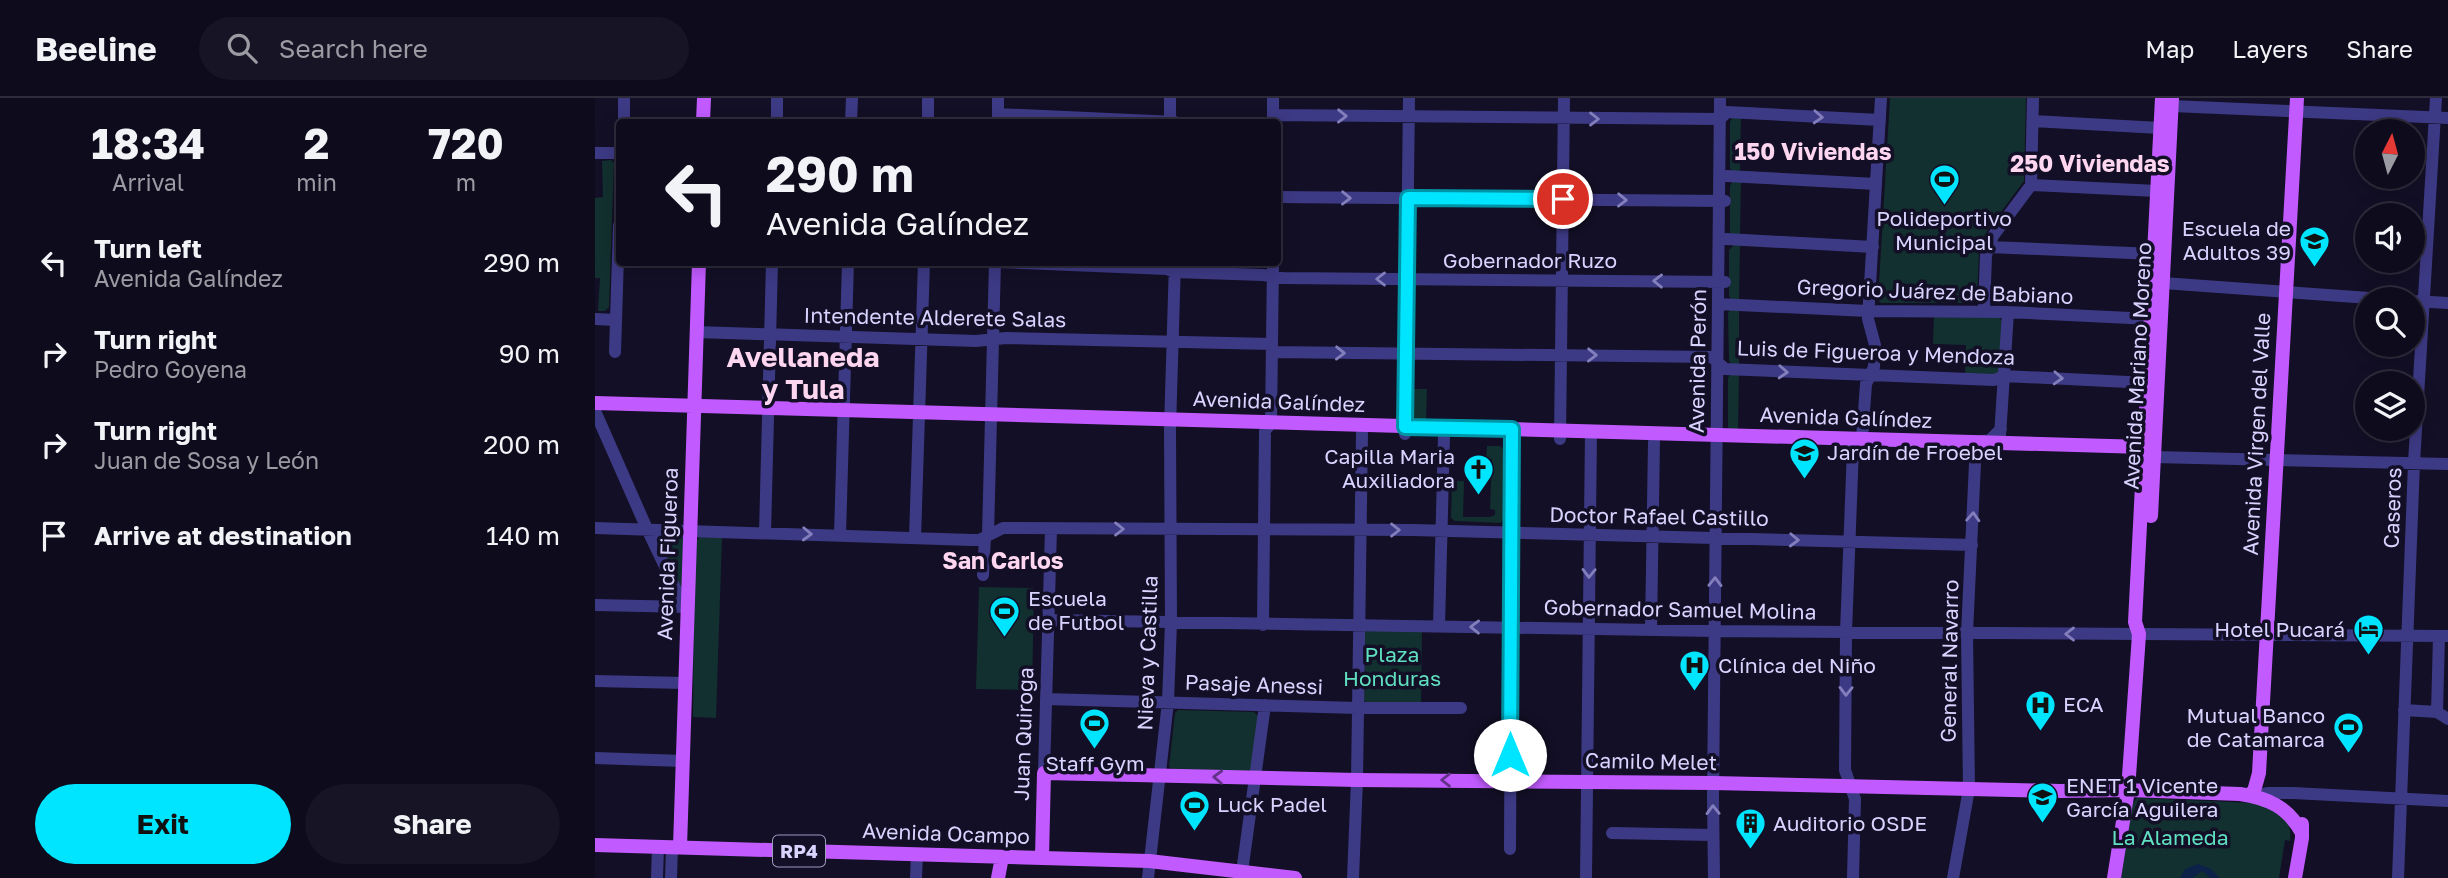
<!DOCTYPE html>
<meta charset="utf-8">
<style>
:root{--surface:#0e0b1c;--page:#171425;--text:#f1f3f6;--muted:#9b9ba3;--line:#2e2b3b;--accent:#00e5ff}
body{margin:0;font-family:"Golos Text",sans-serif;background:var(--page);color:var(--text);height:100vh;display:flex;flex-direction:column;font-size:26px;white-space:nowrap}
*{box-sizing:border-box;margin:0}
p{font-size:23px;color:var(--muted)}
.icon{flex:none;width:38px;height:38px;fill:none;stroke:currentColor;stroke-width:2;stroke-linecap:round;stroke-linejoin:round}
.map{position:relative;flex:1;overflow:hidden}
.details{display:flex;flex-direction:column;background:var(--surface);width:595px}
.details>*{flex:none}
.top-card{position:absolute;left:21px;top:21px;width:665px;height:147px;border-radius:7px;box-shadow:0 4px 18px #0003,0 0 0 2px var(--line);background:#0e0b1c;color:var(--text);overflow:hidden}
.needle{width:46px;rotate:6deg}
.buttons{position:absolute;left:1760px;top:21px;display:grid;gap:14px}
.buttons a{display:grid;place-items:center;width:70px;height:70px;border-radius:50%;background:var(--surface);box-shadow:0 4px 18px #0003,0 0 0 2px var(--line);font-size:35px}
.pin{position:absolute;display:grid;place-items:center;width:60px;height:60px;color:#fff;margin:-30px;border:4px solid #fff;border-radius:50%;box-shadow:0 2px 7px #0007}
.me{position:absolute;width:77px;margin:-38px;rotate:0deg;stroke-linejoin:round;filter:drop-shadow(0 0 5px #0008)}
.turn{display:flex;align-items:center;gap:24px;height:147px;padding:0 35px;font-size:32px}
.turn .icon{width:91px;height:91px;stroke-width:2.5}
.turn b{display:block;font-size:49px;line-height:60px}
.eta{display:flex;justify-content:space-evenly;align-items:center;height:119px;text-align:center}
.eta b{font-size:42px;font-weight:700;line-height:49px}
.primary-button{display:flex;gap:14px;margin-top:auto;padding:14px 35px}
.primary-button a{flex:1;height:80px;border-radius:42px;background:var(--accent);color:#111;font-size:28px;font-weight:700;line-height:80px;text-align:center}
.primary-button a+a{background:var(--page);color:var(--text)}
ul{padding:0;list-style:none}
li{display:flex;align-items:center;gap:21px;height:91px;padding:0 35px}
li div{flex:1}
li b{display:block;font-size:26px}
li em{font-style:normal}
header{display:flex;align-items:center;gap:42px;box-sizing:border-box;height:98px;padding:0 35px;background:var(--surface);border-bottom:2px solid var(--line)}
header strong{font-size:33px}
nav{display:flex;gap:38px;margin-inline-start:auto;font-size:24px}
.search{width:490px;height:63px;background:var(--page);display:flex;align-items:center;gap:18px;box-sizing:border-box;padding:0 24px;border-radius:38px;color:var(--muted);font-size:26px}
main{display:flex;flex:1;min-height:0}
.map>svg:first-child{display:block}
.green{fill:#12302f}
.water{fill:#0c2248}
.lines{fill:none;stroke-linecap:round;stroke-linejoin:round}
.minor{stroke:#3d3a85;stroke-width:12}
.major{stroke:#c25bff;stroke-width:14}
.oneway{stroke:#837fbc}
.oneway2{stroke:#623188}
.route-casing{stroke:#0095a6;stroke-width:18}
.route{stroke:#00e5ff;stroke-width:12}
.labels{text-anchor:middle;stroke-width:7;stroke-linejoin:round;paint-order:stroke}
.shield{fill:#130f26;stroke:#9e99be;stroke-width:2}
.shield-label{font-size:19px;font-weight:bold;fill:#d9d4ff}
.poi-label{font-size:21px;fill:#d9d4ff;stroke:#130f26;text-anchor:start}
.street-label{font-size:21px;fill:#d9d4ff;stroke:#130f26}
.park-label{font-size:21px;fill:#5fe0c0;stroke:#130f26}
.neighbourhood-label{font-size:23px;font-weight:bold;fill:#ffd6f0;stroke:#130f26}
.district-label{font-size:28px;font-weight:bold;fill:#ffd6f0;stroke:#130f26}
</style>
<header>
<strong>Beeline</strong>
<div class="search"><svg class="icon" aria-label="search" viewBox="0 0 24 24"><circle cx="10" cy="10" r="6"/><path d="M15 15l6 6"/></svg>Search here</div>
<nav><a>Map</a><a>Layers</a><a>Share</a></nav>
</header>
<main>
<section class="details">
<div class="eta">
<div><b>18:34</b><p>Arrival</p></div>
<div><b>2</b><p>min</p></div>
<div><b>720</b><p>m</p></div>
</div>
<ul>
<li><svg class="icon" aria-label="left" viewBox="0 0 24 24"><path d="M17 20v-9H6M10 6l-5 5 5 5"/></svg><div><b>Turn left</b><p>Avenida Galíndez</p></div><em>290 m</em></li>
<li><svg class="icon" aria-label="right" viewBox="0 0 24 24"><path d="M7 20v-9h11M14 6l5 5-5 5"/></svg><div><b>Turn right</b><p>Pedro Goyena</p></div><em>90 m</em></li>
<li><svg class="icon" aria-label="right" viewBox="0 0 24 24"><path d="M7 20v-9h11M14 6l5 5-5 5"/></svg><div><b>Turn right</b><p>Juan de Sosa y León</p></div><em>200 m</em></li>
<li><svg class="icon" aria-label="arrive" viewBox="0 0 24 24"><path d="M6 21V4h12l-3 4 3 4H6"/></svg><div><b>Arrive at destination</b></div><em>140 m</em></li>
</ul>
<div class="primary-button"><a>Exit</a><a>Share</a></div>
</section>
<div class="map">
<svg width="1853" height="780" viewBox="0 0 1853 780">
<rect width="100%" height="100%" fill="#130f26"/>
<!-- green -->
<path class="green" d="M1295 0H1431L1429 83 1392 133 1384 155 1382 200 1377 205H1286L1283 202Z
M1146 18 1145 75 1137 73 1135 70V24L1137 20Z
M16 62 19 65 14 209 10 213H3L5 180H0V100L8 99 7 63Z
M1146 82 1145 138 1136 137 1135 134V88L1137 84Z
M1140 146H1145L1144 202 1136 201 1134 198V152Z
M1144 210V267L1135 265 1134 262 1133 215 1135 212Z
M1339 217 1403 218 1408 224 1406 271 1401 276 1370 277 1371 247 1338 246Z
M1144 275 1143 334 1134 332 1133 329V280L1135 276Z
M818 291H832L831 322H821L818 319Z
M892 348H905L908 351V422L905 425 860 423 856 420 857 383H869L868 419H895L900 417V412L895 411 897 361H891Z
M63 438H88V494L63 440Z
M105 439 127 440 121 620 98 619 99 445Z
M384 489 439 490 437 592 381 591Z
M827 531 826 606 774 605 769 603 770 533Z
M583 612 659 614 663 618 656 671 652 674 578 671 574 669 580 615Z
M1542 700 1660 705C1681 712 1698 718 1695 743L1690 742 1684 780H1526L1538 705Z"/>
<!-- water -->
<path class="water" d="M1603 766 1616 771 1625 780H1615L1607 773 1597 780H1585L1590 771Z"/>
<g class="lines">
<!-- minor -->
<path class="minor" d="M1577 8 1853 20
M403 16 580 24
M678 17 1125 21 1132 14 1285 22
M1438 23 1565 30
M29 24V0
M182 24V0
M256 24 257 0
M333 24V0
M403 24V0
M575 24V0
M678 24V0
M0 55H24
M1132 78 1281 86
M1436 87 1562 93
M682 99 1130 103
M1131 141 1278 149
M1395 149 1559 156
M404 164 572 171 579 174 668 177 688 180 1130 184
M1568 185 1788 201
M1818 203 1853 205
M1123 206 1273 213 1413 214 1556 221
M1389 213 1391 157 1398 138 1436 87 1438 0
M0 221 21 222
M101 234 381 243 411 240 677 246
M20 254 24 127
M677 254 1117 259 1130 271 1399 282 1409 278 1553 285
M0 313 52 431 84 498 93 509
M810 336 814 0
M1405 338 1413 214
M965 341 969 0
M1559 359 1853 366
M0 430 377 442H384L408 430 818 432 1377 447
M170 435 177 164
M245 437 253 164
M393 437 400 164
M320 440 329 164
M388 477 390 439
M0 507 93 509
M454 522 1119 533 1853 538
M668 527 670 333 676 325 678 164
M844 528 849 338
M1056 531 1059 344
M1844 538 1842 614 1853 621
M0 583 90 585
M451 601 763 610H866
M1809 612 1842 614
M0 660 88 663
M449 675 456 431
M1662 698 1672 695H1698L1853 703
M1017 735 1118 737
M915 751 917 332
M647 774 670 607
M62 780 63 749
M76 780 77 749
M321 780 322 756
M553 780 573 604 576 525 575 330 580 164
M758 780 762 682 767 335
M991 780 996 334
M1119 780 1118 700 1125 0
M1258 780 1260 701 1250 672 1251 534 1258 350 1267 341 1271 286 1279 269 1280 247 1273 221 1286 0
M1358 780 1374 691 1372 535 1381 344 1395 342 1406 331
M1803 780 1819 365 1841 0"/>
<!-- major -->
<path class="major" d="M108 24 109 0
M0 305 1549 349 1559 359
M1556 418 1577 0
M1654 697 1659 693 1664 675 1702 0
M0 747 554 763 700 780
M85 749 104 164
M447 759 449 675 762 682 1118 685 1465 693 1533 692 1645 696C1673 700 1693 709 1707 735
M403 780 407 759
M1519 780 1533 692 1543 551 1544 536 1540 524 1567 0
M1700 780 1707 740V726"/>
</g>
<!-- one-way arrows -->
<defs><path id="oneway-chevron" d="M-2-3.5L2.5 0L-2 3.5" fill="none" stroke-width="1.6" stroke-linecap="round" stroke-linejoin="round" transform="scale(1.75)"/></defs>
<g class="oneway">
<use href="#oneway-chevron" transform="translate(747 18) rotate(1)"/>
<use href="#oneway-chevron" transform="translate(1223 19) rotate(3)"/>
<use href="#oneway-chevron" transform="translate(999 21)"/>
<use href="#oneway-chevron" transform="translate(751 100) rotate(1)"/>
<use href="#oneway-chevron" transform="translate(1027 102) rotate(1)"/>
<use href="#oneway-chevron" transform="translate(786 181) rotate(-180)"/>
<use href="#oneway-chevron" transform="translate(1063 183) rotate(-179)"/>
<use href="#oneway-chevron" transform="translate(745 255) rotate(1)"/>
<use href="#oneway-chevron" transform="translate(997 257) rotate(1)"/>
<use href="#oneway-chevron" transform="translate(1188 274) rotate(3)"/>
<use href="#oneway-chevron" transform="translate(1463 280) rotate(3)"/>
<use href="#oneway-chevron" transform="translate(1378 419) rotate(-87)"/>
<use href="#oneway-chevron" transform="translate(524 431)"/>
<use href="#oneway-chevron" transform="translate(800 432)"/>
<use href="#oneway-chevron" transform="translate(212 436) rotate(2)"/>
<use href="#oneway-chevron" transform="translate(1199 442) rotate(2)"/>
<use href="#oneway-chevron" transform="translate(994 475) rotate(91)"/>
<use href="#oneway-chevron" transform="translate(1120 484) rotate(-89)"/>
<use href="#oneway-chevron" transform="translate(880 529) rotate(-179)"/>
<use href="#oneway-chevron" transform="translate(1475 536) rotate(-180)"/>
<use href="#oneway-chevron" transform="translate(1251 593) rotate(91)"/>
<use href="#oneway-chevron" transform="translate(1118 712) rotate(-91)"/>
</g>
<g class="oneway2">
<use href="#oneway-chevron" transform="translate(623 679) rotate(-178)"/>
<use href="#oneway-chevron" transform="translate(851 682) rotate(-180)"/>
</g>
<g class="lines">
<defs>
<path id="route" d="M915 657 917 331 810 329 813 100 968 101"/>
</defs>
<!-- route casing -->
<use href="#route" class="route-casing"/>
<!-- route -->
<use href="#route" class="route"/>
</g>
<!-- icons -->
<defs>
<symbol id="stadium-pin" viewBox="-11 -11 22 30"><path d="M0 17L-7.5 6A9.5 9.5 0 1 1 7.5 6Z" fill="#00e5ff" stroke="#130f26"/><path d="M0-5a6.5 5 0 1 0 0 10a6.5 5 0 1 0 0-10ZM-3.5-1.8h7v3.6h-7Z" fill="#111"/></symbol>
<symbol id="school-pin" viewBox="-11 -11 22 30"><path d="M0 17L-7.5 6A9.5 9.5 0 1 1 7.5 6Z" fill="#00e5ff" stroke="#130f26"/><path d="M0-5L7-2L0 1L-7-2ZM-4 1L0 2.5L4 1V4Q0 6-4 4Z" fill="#111"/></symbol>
<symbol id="church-pin" viewBox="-11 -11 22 30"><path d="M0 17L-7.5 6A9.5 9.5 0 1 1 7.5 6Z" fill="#00e5ff" stroke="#130f26"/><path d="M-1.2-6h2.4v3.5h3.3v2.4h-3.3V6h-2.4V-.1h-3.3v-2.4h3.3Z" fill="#111"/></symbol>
<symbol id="hotel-pin" viewBox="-11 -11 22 30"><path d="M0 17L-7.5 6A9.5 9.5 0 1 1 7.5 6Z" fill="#00e5ff" stroke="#130f26"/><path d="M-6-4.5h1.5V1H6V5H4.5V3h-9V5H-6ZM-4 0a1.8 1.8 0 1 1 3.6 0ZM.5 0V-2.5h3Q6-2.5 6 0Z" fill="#111"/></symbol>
<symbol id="hospital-pin" viewBox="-11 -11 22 30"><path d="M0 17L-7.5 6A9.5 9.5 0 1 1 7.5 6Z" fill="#00e5ff" stroke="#130f26"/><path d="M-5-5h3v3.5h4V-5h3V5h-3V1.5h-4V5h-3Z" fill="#111"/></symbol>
<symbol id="building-pin" viewBox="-11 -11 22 30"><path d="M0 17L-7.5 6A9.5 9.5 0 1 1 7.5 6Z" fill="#00e5ff" stroke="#130f26"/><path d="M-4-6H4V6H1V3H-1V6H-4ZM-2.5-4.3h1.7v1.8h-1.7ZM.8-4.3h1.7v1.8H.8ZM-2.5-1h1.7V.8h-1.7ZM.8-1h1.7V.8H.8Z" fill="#111"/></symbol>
</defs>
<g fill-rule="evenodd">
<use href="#stadium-pin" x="1332" y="64" width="35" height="47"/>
<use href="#school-pin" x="1702" y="126" width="35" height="47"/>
<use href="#school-pin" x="1192" y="338" width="35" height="47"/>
<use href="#church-pin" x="866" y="354" width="35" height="47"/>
<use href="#stadium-pin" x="392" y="496" width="35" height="47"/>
<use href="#hotel-pin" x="1756" y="514" width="35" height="47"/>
<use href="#hospital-pin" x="1082" y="550" width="35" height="47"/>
<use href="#hospital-pin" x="1428" y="590" width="35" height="47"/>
<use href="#stadium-pin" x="482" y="608" width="35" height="47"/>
<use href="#stadium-pin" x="1736" y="612" width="35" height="47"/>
<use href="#school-pin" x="1430" y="682" width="35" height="47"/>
<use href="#stadium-pin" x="582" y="690" width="35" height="47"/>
<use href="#building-pin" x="1138" y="708" width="35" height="47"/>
</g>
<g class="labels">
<!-- shield labels -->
<rect class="shield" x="178" y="737.5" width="52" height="31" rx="5"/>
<g class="shield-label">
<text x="204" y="760">RP4</text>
</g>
<!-- poi labels -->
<g class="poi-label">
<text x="1349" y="128" text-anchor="middle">Polideportivo<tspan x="1349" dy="24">Municipal</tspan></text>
<text x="1696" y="138" text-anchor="end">Escuela de<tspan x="1696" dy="24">Adultos 39</tspan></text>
<text x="1232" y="362">Jardín de Froebel</text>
<text x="860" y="366" text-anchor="end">Capilla Maria<tspan x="860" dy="24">Auxiliadora</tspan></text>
<text x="433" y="508">Escuela<tspan x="433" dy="24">de Futbol</tspan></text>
<text x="1750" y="539" text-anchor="end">Hotel Pucará</text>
<text x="1123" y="575">Clínica del Niño</text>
<text x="1468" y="614">ECA</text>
<text x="1730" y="625" text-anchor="end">Mutual Banco<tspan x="1730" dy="24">de Catamarca</tspan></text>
<text x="500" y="673" text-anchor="middle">Staff Gym</text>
<text x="1471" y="695">ENET 1 Vicente<tspan x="1471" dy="24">García Aguilera</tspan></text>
<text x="622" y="714">Luck Padel</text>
<text x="1178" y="733">Auditorio OSDE</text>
</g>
<!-- street labels -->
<g class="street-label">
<text x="935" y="170">Gobernador Ruzo</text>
<text transform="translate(1340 194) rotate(2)" y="7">Gregorio Juárez de Babiano</text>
<text transform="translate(340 220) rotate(1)" y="7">Intendente Alderete Salas</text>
<text transform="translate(1281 255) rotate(2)" y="7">Luis de Figueroa y Mendoza</text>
<text transform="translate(1103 263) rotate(-89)" y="7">Avenida Perón</text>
<text transform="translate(1543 268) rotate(-87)" y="7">Avenida Mariano Moreno</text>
<text transform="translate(684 304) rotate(2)" y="7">Avenida Galíndez</text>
<text transform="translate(1251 320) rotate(2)" y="7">Avenida Galíndez</text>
<text transform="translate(1662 336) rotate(-87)" y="7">Avenida Virgen del Valle</text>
<text transform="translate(1798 410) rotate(-88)" y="7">Caseros</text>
<text transform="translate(1064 419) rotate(1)" y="7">Doctor Rafael Castillo</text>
<text transform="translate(73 456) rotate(-88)" y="7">Avenida Figueroa</text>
<text transform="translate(1085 512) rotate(1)" y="7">Gobernador Samuel Molina</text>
<text transform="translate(553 555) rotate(-88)" y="7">Nieva y Castilla</text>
<text transform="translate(1355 563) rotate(-89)" y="7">General Navarro</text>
<text transform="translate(659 587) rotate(2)" y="7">Pasaje Anessi</text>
<text transform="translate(429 636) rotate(-88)" y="7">Juan Quiroga</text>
<text transform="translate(1056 664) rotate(1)" y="7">Camilo Melet</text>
<text transform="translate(351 736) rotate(2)" y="7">Avenida Ocampo</text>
</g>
<!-- park labels -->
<g class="park-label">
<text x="797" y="564">Plaza<tspan x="797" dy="24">Honduras</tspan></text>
<text x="1575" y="747">La Alameda</text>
</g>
<!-- neighbourhood labels -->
<g class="neighbourhood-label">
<text x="1218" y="62">150 Viviendas</text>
<text x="1495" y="74">250 Viviendas</text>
<text x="408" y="471">San Carlos</text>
</g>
<!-- district labels -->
<g class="district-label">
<text x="208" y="269">Avellaneda<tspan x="208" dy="32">y Tula</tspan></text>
</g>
</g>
</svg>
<div class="buttons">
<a><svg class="needle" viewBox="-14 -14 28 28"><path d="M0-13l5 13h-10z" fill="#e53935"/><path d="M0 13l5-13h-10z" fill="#9b9ba3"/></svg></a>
<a><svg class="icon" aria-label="sound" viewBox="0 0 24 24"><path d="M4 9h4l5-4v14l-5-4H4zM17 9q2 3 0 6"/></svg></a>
<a><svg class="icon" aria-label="search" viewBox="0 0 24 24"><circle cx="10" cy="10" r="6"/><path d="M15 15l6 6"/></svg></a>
<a><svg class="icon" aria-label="layers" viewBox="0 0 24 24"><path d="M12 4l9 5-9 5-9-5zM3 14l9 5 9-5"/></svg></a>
</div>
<div class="pin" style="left:968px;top:101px;background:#d93025"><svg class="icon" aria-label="arrive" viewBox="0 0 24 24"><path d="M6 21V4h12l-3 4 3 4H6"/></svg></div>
<svg class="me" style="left:915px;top:657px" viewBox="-20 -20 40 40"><circle r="19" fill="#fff"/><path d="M0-13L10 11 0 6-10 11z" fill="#00e5ff"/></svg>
<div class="top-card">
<div class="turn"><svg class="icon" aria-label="left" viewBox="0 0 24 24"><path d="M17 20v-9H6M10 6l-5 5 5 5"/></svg><div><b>290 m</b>Avenida Galíndez</div></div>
</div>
</div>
</main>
